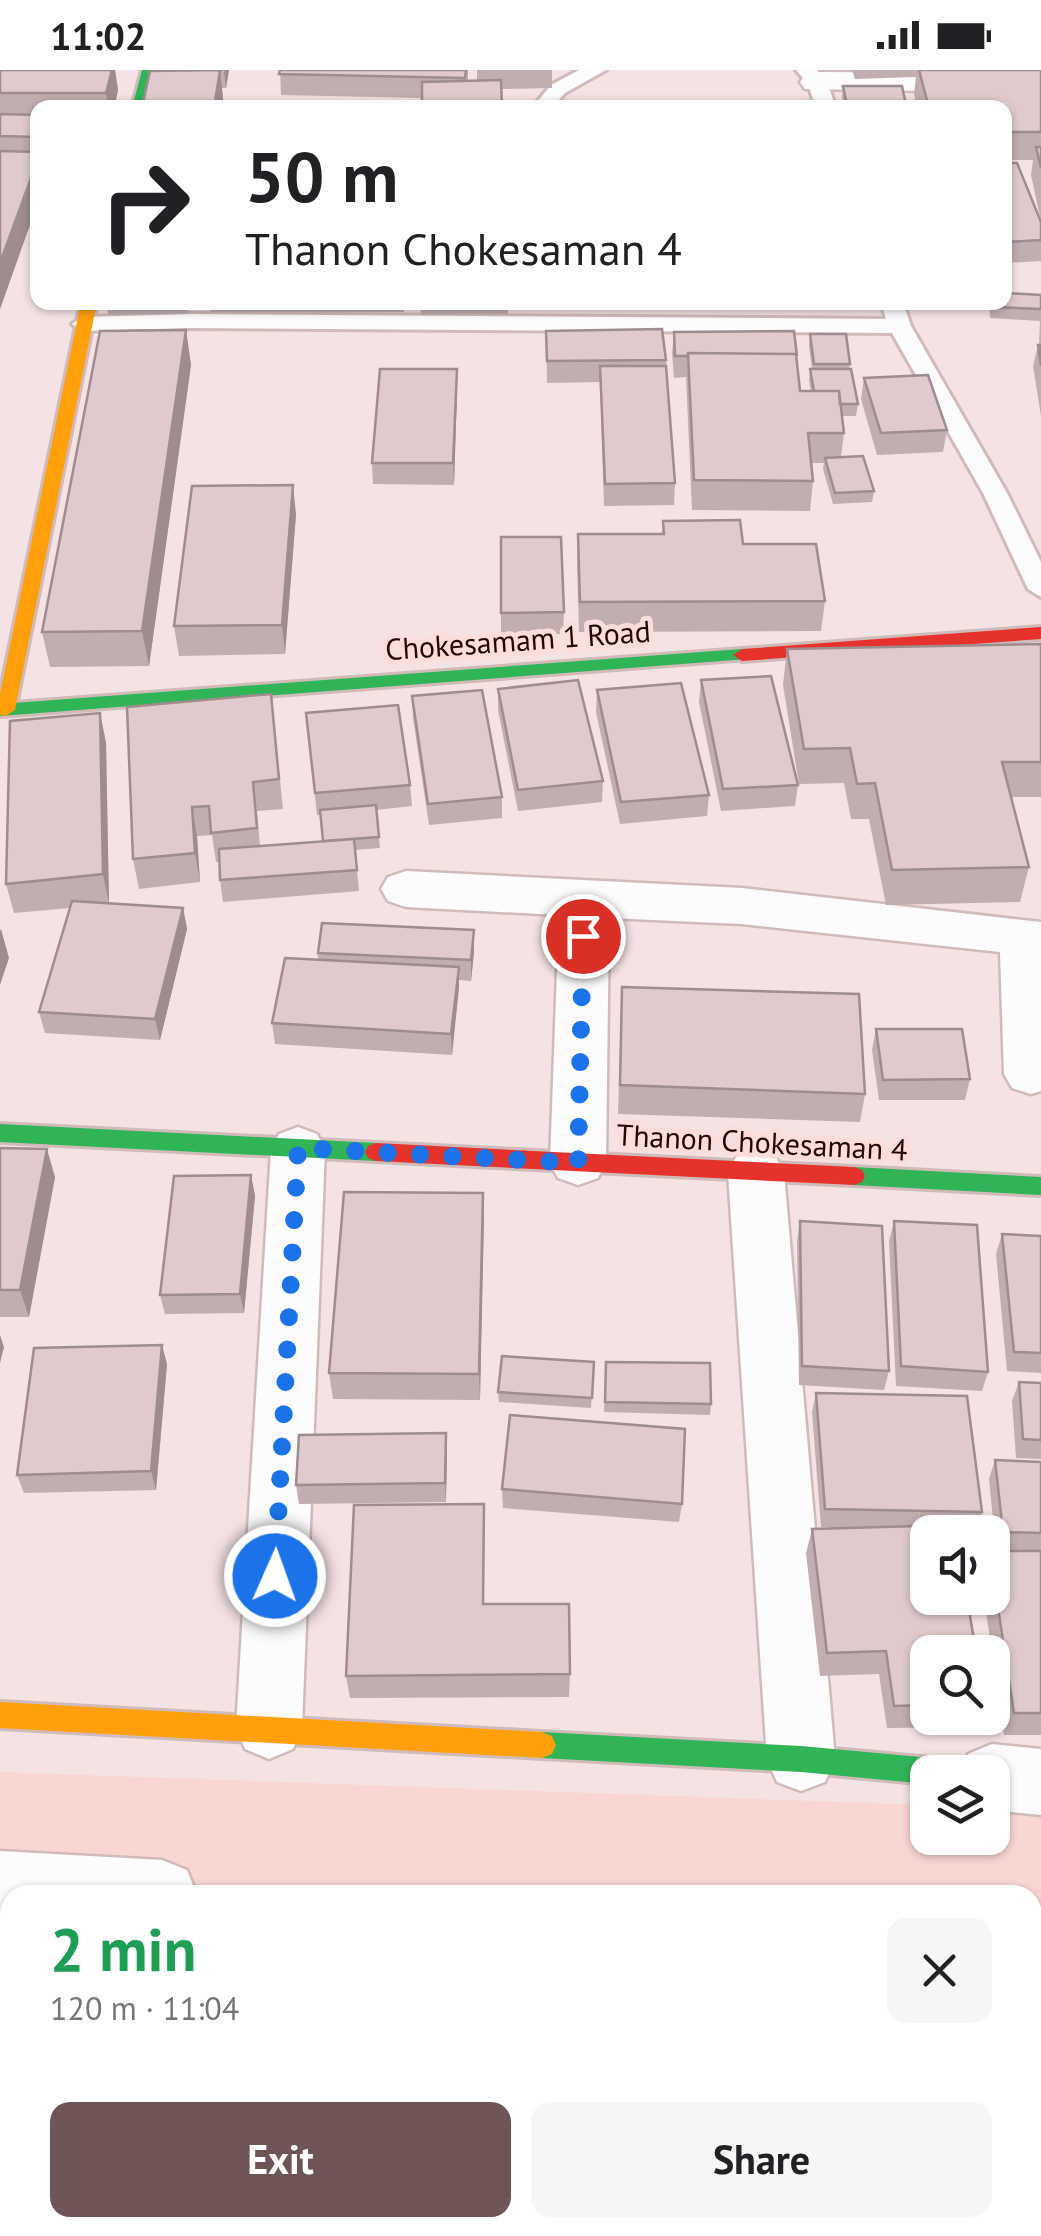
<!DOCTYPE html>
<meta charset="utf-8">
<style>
:root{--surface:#fff;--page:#f6f6f6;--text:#202124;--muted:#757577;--accent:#6c5554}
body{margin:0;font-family:"PT Sans",sans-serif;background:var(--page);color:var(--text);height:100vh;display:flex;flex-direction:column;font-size:38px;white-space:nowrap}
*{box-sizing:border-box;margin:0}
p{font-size:32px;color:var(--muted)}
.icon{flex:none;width:55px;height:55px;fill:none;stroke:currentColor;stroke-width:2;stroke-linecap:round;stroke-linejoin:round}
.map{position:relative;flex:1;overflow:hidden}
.side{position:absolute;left:0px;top:1815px;width:1042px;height:352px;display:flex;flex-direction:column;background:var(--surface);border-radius:30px 30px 0 0;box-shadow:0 2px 8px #0004}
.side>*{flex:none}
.top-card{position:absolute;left:30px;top:30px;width:982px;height:210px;border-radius:20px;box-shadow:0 2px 8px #0004;background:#fff;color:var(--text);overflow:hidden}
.fabs{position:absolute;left:910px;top:1445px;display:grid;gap:20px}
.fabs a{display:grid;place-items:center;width:100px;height:100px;border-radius:20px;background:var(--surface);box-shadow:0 2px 8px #0004;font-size:50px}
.pin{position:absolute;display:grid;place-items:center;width:85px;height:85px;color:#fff;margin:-42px;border:5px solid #fff;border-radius:50%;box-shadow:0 2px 10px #0007}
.me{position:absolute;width:110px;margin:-55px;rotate:2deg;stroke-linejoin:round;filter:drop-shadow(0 0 8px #0008)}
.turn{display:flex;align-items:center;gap:35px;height:210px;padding:0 50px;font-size:45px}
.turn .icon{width:130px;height:130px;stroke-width:2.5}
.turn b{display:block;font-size:70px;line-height:85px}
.round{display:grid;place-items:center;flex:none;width:105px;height:105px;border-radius:20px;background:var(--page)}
.head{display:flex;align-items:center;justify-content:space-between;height:170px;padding:0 50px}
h1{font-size:60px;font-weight:600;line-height:75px;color:#1e9e55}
.button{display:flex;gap:20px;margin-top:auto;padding:20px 50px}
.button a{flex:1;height:115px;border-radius:20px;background:var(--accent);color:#fff;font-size:40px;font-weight:600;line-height:115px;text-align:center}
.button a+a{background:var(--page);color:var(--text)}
.status{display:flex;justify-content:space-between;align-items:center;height:70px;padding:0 50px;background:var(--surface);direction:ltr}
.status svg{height:28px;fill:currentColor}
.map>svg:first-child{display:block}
.built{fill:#fad6d3;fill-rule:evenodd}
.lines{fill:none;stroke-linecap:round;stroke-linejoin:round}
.lane-casing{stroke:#d1bbba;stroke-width:6}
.street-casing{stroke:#d1bbba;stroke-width:5}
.fast-casing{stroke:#d1bbba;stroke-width:6}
.slow-casing{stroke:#d1bbba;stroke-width:6}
.jam-casing{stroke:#d1bbba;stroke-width:6}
.lane{fill:#fdfbfb;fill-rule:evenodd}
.street{fill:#fdfbfb;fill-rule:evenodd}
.fast{fill:#30b455;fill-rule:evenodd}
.slow{fill:#ff9f0a;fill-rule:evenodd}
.jam{fill:#e5322d;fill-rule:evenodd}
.rail-casing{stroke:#c7c1c1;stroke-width:12}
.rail{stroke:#fcddda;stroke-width:9;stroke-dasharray:28;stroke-linecap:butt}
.wall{fill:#c1aeaf}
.shaded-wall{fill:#9d8d8f}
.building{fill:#e0cacc;stroke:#9d8d8f;stroke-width:2.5}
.route{stroke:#1a73e8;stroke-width:18;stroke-dasharray:0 32.4}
.labels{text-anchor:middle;stroke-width:10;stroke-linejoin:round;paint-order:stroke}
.street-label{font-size:30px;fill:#220908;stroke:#fcddda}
</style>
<div class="status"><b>11:02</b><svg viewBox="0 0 49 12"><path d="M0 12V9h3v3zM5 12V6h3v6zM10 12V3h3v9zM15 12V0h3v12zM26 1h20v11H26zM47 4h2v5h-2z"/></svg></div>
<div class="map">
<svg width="1041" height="2166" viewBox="0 0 1041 2166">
<rect width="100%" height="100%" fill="#f4e3e2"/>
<!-- built -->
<path class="built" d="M0 1702 927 1735 928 1768H992L993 1738 1041 1742V2166H0ZM10 1825H1032V2158H10Z"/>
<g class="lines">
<defs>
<path id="lane" d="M579 0H606L565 23 552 38H532L551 15Z
M796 0H817L827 12 836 38H816L808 14Z
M881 232H903L911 256 1007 423 1041 492V527L1028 519 983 423 892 263 190 258 83 261 72 254 83 247 190 244 886 249Z"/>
<path id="street" d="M817 2 1041 3V23L805 19 800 12 805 5Z
M406 801 742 818 1041 852V1021L1031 1024 1012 1018 1004 1004 1000 882 742 854 609 848 606 1093 598 1108 578 1115 558 1108 550 1093 559 845 406 837 388 831 381 819 388 807Z
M298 1057 317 1064 325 1079 302 1657 293 1679 269 1689 245 1679 236 1657 271 1079 279 1064Z
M756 1081 776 1087 784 1103 835 1689 825 1712 801 1721 777 1712 767 1689 728 1103 736 1087Z
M992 1674 1041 1679V1745L992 1740V1702H960L968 1684Z
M0 1781 162 1790 187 1800 197 1825H10V1851H0Z
M1032 1839 1041 1840V1910H1032Z"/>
<path id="fast" d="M142 0H156L146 38H132Z
M742 579 751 585 748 589 0 646V634Z
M0 1054 376 1073 384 1076 387 1082 384 1088 376 1091 0 1072Z
M854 1097 1041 1107V1125L854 1115 846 1112 843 1106 846 1100Z
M542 1662 801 1676 942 1689 952 1693 956 1702H928V1714L801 1702 542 1688 532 1684 528 1675 532 1666Z"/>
<path id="slow" d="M81 232H97L15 640 6 646 0 645V624Z
M0 1632 542 1662 552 1666 556 1675 552 1684 542 1688 0 1658Z"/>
<path id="jam" d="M1041 557V569L742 591 733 585 742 579Z
M376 1073 854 1097 862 1100 865 1106 862 1112 854 1115 376 1091 368 1088 365 1082 368 1076Z"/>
</defs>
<!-- lane casing -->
<use href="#lane" class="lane-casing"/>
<!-- street casing -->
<use href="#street" class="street-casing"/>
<!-- fast casing -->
<use href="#fast" class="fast-casing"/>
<!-- slow casing -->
<use href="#slow" class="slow-casing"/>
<!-- jam casing -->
<use href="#jam" class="jam-casing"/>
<!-- lane -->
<use href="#lane" class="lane"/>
<!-- street -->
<use href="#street" class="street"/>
<!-- fast -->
<use href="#fast" class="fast"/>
<!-- slow -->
<use href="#slow" class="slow"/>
<!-- jam -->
<use href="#jam" class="jam"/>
<defs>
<path id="rail" d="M0 1890H10
M0 1939H10
M1032 1954H1041"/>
</defs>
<!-- rail casing -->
<use href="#rail" class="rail-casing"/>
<!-- rail -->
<use href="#rail" class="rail"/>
</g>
<!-- wall -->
<path class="wall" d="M0 0H115L118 20 114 38H38V132L0 239Z
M153 0H229L226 18H222L223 28Z
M280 0H468V11H477V0H552V18L502 19 422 28 281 25Z
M852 0H1041V151L1031 105 1033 90H1005V38H917L914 24 916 7 855 9Z
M843 16 906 35V38H844L842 27Z
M1005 93 1041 152V191L1005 193Z
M1041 225V346L1033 296 1038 275H1039L1040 251 990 248 989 232H1005Z
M106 232H189L187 244 108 245Z
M209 232H404V242H210Z
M420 232H508V244L421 245Z
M186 260 191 295 149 596 50 597 42 562Z
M546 261 666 290 675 413 674 435 604 436 600 312 547 313Z
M674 262 797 290 800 321H811L809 311 810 299H812L809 276 810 264 850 294 849 299 858 334 856 346H842L844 363 841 387 874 421 872 432 833 434 823 399 824 393H811L813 411 810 441 692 440 686 307 674 308 672 283Z
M864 308 947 360 943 382 877 385 861 329Z
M457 321 454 415 373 414 372 393Z
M296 444 285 584 179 586 174 556Z
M663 451 743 474 825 531 821 561 579 562 577 494 578 464H662Z
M501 467 564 542 563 564H501Z
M1041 574V727H1011L1029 797 1020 832 886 835 869 749H851L844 713 799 714 783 615 787 579Z
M701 610 798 715 795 736 721 741 699 632Z
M498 619 603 711 602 732 518 741 498 640Z
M597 620 709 725 707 746 620 754 596 642Z
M271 624 283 739 257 741 260 776 323 771 321 745H317L306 643 410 715 412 736 376 740 380 778 355 780 359 821 223 832 220 810 219 792H216L212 765 197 766 200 812 139 819 133 789Z
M412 626 502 727V748L429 755 413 648Z
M100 643 106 673 109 834 183 838 187 859 160 970 45 963 39 942 70 838 14 843 6 814Z
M474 860V882L471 911 459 910 452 985 275 974 272 953 318 889V883Z
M622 917 865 1024 860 1052 618 1044Z
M876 959 970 1009 965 1030H879L872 980Z
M0 1078 55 1107 29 1247H0Z
M251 1105 255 1126 244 1243 165 1244 160 1225Z
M483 1123 480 1330 333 1329 329 1303Z
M800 1151 889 1301 884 1320 799 1315 797 1171Z
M894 1151 988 1302 982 1321 896 1316 889 1171Z
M1002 1164 1041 1166V1303L1007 1301 996 1184Z
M594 1292 591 1338 499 1332 498 1322Z
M606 1292 711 1334 710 1345 604 1342Z
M167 1294 156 1420 24 1423 17 1405Z
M1019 1312 1041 1313V1389L1016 1388 1012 1331Z
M816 1323 982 1442 975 1460H956L928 1582V1648H979L976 1657 887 1658 879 1604 820 1606 806 1483 812 1459 853 1458 821 1457 812 1342Z
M446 1363V1432L299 1434 296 1415Z
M995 1390 1041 1392V1665H1004L984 1528H992V1481H1028L996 1480 989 1409Z
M502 1419 682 1434 679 1452 503 1438Z
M484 1434V1534L570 1604 569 1627 350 1628 346 1606Z"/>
<!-- shaded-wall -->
<path class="shaded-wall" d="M112 0H115L118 20 114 38H108L106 23Z
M220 0 223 28 222 38H214Z
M224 0H229L226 18Z
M38 89V132L0 239V193Z
M186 260 191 295 149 596 142 561Z
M457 299V321L454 415 453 393Z
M293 415 296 444 285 584 282 555Z
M100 643 106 673 109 834 103 804Z
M192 737 197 766 200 812 195 783Z
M183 838 187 859 160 970 155 949Z
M1 859 9 888 0 915V861Z
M474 860V882L471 911V890Z
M459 897V918L452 985 451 964Z
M47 1079 55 1107 29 1247 20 1220Z
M251 1105 255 1126 244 1243 240 1224Z
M483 1123 484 1150 480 1330 479 1304Z
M0 1265 4 1277 0 1293Z
M162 1275 167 1294 156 1420 151 1401Z
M446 1363 447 1382 446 1432 445 1413Z"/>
<!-- building -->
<path class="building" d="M0 0H112L106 23H0Z
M220 0 214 38H142L150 1Z
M280 0H466L465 8 279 4Z
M919 0H1041V62H1005V38H929Z
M501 10 502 38H422V12Z
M843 16H902L906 35H847Z
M0 44 38 45V67L0 66Z
M1036 77H1041V98Z
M0 81 38 82V89L0 193Z
M1005 93H1017L1041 152V170L1005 172Z
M1005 223 1041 225V239L992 237V232H1005Z
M662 259 666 290 547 291 546 261Z
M186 260 142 561 42 562 100 261Z
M794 261 797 286 796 284 688 283V286H675L674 262Z
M810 264H846L850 294H814Z
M1038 275H1041V296Z
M688 283 796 284 800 321H839L844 363H808L813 411 694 410Z
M600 296H666L675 413 605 414Z
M380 299H457L453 393H372Z
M810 299H851L858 334H840L839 321H814Z
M928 305 947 360 881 363 864 308Z
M863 386 874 421 835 423 825 388Z
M293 415 282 555 174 556 192 416Z
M740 450 743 474H816L825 531 580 532 578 464H664L663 451Z
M501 467H561L564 542 501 543Z
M1041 574V692H1002L1029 797 892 800 875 713 857 714 850 678 804 679 787 579Z
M771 606 798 715 723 719 701 610Z
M578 610 603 711 518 720 498 619Z
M681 613 709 725 621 732 597 620Z
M482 620 502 727 428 734 412 626Z
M271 624 279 709 253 712 257 758 211 763 209 736 192 737 195 783 133 789 127 637Z
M398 635 410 715 315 723 306 643Z
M100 643 103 804 6 814 10 651Z
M376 735 379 767 323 771 320 740Z
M354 769 357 800 220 810 219 779Z
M72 831 183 838 155 949 39 942Z
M322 853 474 860 471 890 318 883Z
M285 888 459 897 451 964 272 953Z
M622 917 859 924 865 1024 620 1015Z
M876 959H962L970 1009 883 1010Z
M0 1078 47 1079 20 1220H0Z
M251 1105 240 1224 160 1225 174 1106Z
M344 1122 483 1123 479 1304 329 1303Z
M800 1151 882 1156 889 1301 802 1296Z
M894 1151 977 1155 988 1302 901 1296Z
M1002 1164 1041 1166V1283L1014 1282Z
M162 1275 151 1401 17 1405 34 1278Z
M502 1286 594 1292 592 1328 498 1322Z
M606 1292 710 1293 711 1334 605 1332Z
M1019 1312 1041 1313V1370L1023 1369Z
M816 1323 967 1326 982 1442 825 1439Z
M510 1345 685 1359 682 1434 502 1419Z
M446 1363 445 1413 296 1415 299 1365Z
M995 1390 1041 1392V1463L1003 1462Z
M484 1434 483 1534H569L570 1604 346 1606 354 1435Z
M955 1455 956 1462H928V1528H967L976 1582H928V1635L894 1636 886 1581 827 1583 812 1459Z
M992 1481H1041V1643H1014L992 1498Z"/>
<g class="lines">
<!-- route -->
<path class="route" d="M275 1506 298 1078 578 1093 583 866"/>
</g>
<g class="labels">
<!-- street labels -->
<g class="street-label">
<text transform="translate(518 571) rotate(-4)" y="10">Chokesamam 1 Road</text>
<text transform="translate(762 1073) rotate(3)" y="10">Thanon Chokesaman 4</text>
</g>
</g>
</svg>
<div class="fabs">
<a><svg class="icon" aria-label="sound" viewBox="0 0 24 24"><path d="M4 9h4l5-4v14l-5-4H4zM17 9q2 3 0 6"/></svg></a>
<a><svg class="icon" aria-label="search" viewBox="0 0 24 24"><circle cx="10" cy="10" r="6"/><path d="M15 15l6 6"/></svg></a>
<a><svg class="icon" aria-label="layers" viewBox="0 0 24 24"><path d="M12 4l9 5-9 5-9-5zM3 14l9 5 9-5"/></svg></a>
</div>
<div class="pin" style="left:583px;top:866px;background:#d93025"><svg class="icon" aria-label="arrive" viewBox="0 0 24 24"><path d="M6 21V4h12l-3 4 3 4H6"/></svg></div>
<svg class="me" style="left:275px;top:1506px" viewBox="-20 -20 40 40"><circle r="17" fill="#1a73e8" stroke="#fff" stroke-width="3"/><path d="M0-11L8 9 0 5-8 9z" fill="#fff"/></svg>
<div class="top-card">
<div class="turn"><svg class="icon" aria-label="right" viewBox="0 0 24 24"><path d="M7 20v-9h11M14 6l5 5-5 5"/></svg><div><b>50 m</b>Thanon Chokesaman 4</div></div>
</div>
<section class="side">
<div class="head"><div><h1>2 min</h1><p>120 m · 11:04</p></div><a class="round"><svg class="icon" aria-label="close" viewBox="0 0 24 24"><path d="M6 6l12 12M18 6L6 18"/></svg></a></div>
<div class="button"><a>Exit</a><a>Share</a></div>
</section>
</div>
